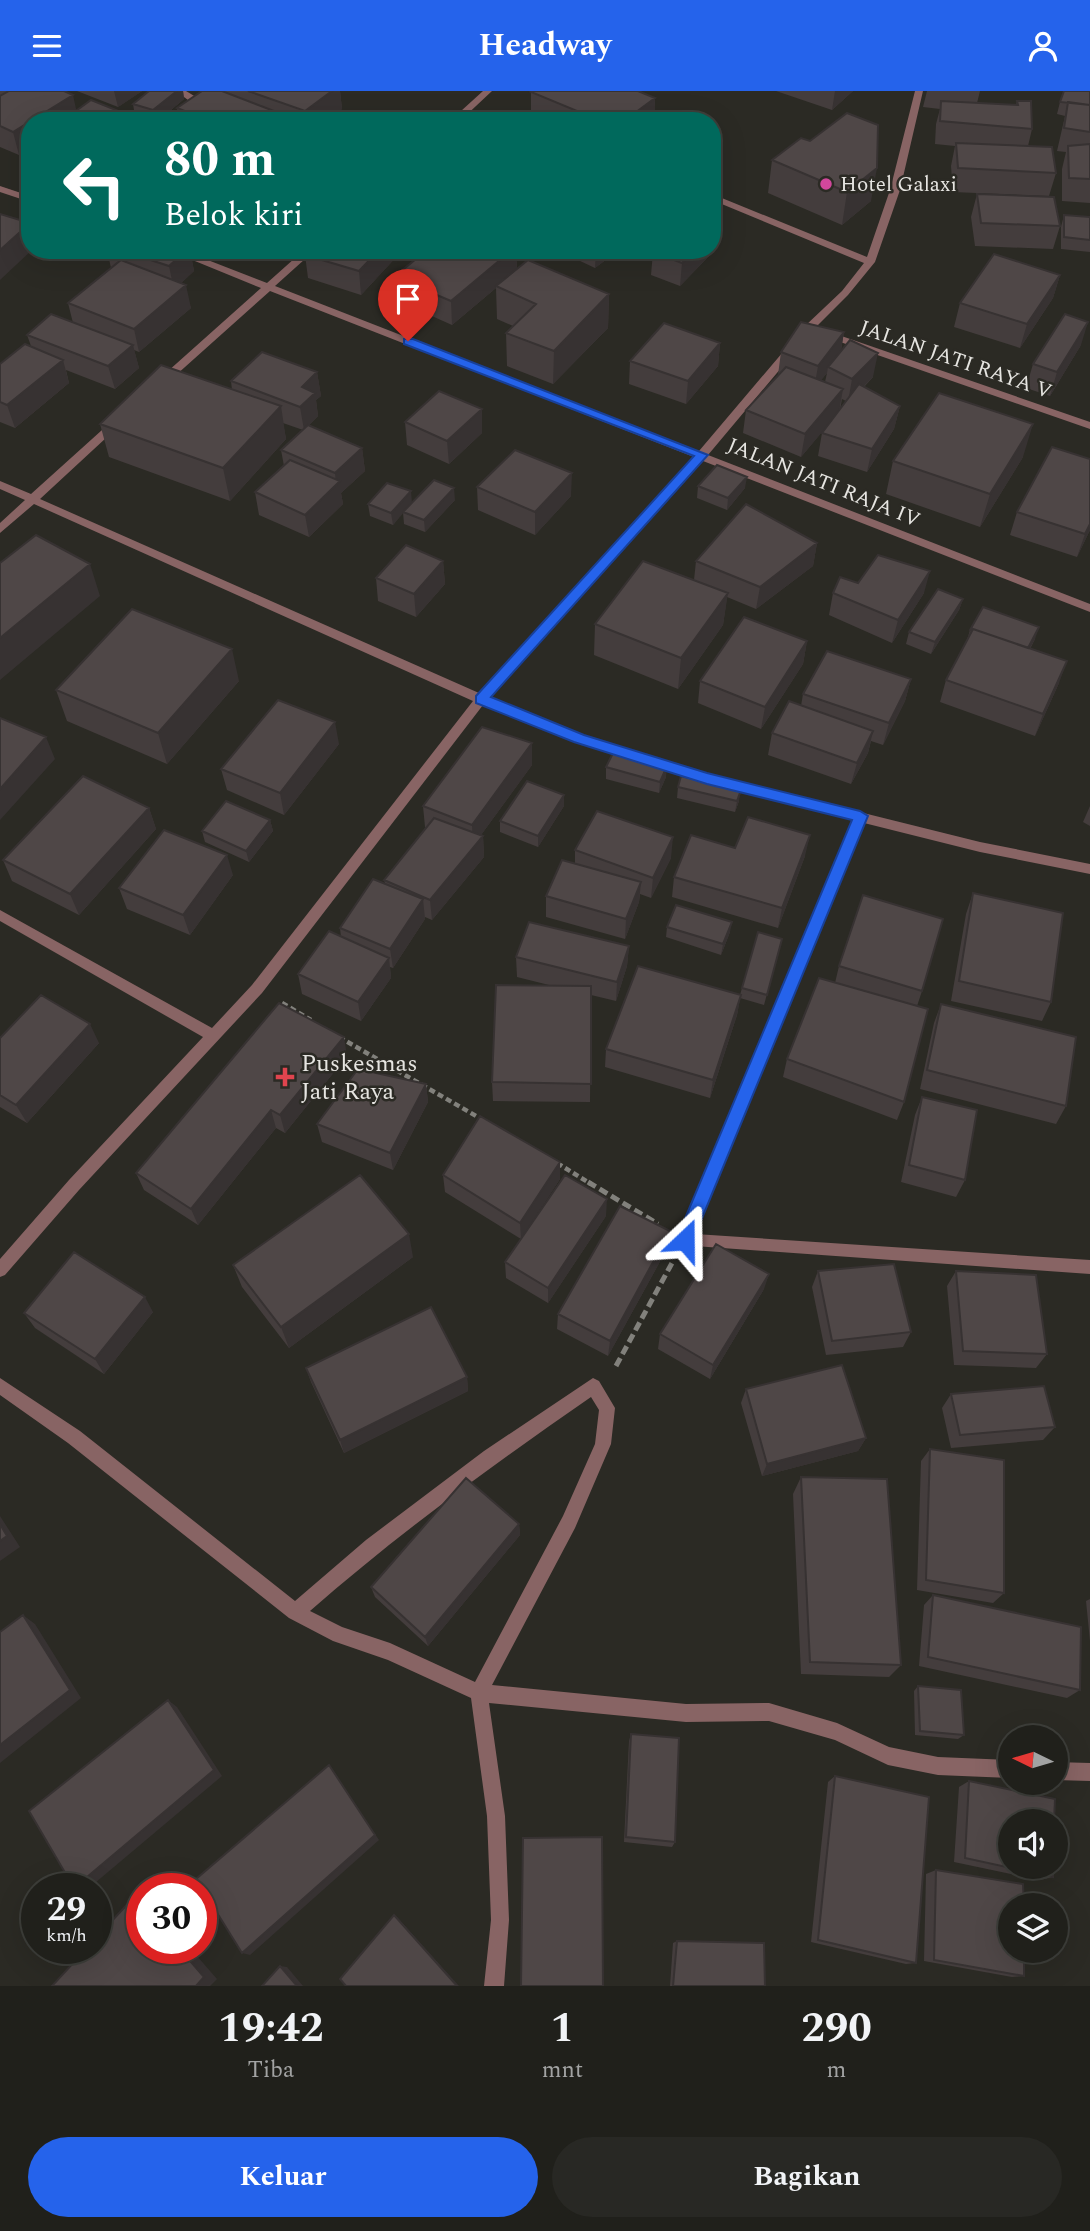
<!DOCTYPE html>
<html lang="id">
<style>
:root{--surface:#20201b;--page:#282824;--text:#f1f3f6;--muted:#a2a3a3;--line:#3d3e3a;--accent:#2563eb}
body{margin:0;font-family:Spectral,serif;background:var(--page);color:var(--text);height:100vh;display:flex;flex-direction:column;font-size:26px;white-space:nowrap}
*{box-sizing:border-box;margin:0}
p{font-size:23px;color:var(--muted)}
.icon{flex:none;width:38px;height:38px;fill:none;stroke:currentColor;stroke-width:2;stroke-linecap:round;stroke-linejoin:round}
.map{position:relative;height:1895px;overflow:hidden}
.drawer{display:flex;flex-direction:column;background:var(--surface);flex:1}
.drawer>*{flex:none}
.banner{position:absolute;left:21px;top:21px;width:700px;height:147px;border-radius:28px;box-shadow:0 7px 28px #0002,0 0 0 2px var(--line);background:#00695c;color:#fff;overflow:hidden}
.needle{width:46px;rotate:275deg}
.buttons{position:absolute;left:998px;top:1634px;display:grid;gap:14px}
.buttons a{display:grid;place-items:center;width:70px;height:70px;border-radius:50%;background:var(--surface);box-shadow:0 7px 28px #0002,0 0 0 2px var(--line);font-size:35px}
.speed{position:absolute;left:21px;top:1782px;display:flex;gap:14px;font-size:35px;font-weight:700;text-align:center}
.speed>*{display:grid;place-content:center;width:91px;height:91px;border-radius:50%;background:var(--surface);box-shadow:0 7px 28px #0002,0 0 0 2px var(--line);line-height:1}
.speed small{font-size:18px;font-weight:400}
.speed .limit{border:10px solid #d22;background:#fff;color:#111}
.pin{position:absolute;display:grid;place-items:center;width:60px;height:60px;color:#fff;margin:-72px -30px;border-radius:50% 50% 50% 0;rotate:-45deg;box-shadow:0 0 7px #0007}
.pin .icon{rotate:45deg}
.me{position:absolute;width:77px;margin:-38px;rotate:23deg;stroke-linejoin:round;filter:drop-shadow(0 0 5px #0008)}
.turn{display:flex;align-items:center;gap:24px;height:147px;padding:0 28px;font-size:32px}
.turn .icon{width:91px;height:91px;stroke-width:2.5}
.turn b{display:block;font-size:49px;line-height:60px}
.eta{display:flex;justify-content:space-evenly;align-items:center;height:119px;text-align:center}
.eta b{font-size:42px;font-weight:700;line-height:49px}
.cta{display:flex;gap:14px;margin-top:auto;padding:14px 28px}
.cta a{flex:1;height:80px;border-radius:42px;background:var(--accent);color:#fff;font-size:28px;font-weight:700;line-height:80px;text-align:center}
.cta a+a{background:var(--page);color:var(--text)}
header{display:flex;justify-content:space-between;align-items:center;height:91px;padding:0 28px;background:var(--accent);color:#fff;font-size:32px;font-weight:700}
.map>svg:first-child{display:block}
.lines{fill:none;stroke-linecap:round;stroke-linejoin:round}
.path-far1{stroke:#82817c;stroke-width:4.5;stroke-dasharray:6 3.5;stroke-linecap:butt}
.path{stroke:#82817c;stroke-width:5;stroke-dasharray:9 4.5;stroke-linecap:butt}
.minor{fill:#886464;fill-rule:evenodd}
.wall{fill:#443d3d;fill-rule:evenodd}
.shaded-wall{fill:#373232}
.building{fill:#4f4747;stroke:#373232;stroke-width:2}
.route{fill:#2563eb;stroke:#184099;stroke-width:2}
.hotel-dot{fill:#d1479c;stroke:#2b2a24;stroke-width:2.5}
.health-dot{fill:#e0444e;stroke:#2b2a24;stroke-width:2.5}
.labels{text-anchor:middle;stroke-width:5;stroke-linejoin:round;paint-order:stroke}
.far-poi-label{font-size:21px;fill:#e6e5e1;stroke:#2b2a24;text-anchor:start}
.far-street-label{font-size:21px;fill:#e6e5e1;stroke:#2b2a24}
.poi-label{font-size:24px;fill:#e6e5e1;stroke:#2b2a24;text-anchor:start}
</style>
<header><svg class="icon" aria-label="menu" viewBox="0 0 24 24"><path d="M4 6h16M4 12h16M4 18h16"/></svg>Headway<svg class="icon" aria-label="person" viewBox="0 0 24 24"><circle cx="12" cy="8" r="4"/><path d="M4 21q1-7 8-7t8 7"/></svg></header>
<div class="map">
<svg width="1090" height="1895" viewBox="0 0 1090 1895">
<rect width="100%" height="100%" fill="#2b2a24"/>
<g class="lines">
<!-- path-far1 -->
<path class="path-far1" d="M282 912 311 929
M339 946 483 1029
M557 1072 591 1093"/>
<!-- path -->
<path class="path" d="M588 1091 658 1133
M616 1275 672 1172"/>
<!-- minor -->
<path class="minor" d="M176 0H186L196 6 195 14 175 30H165L187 13 188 9Z
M483 0H492L460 30H450Z
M915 0H923L900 99 875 171 848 204 813 239 708 364 1090 513V521L703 370 489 607 583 644 707 683 980 751 1090 773V783L980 761 864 732 695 1143 1090 1169V1183L680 1154 677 1149 852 729 707 693 575 650 483 614 262 902 79 1099 5 1184 0 1186V1168L69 1089 203 946 0 830V819L212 937 252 894 473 610 34 413 0 442V432L25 409 0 398V390L31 403 112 330H120V334L40 408 479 602 694 366 270 200 166 293H158V289L261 197 168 159H182L267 192 304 159H315L275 195 699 360 805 235 842 200 864 172 712 109V103L867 166 890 99Z
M0 95 30 105V111L0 101Z
M827 240 1090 331V338L823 245 822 243Z
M0 1287 80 1340 295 1510 366 1449 484 1360 593 1287 599 1290 615 1317 611 1353 575 1437 492 1594 686 1613 769 1612 837 1632 889 1656 938 1666 1010 1669V1687L938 1684 888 1674 835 1649 769 1630 686 1631 489 1612 505 1725 509 1829 504 1895H484L491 1829 487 1725 471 1607 388 1569 333 1550 289 1527 68 1352 0 1304ZM591 1306 599 1319 595 1353 563 1425 475 1591 390 1552 342 1536 310 1520C399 1442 494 1373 591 1306Z
M1055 1671 1090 1672V1690L1055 1689Z"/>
</g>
<!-- wall -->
<path class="wall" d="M0 0H64L77 20 121 21 123 30H30V57L19 64 0 56Z
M77 0H142L118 16Z
M149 0H183L184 8 158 30H150L135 25 133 13Z
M202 0H340L342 18 326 30H179L177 17Z
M776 0H853L832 19Z
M927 0H980L977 12 1016 14 1017 10 1032 38 1028 55 1056 82 1049 105 953 101 951 75 955 55 935 53 936 33 940 18 923 16Z
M1090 0V112L1062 110V78L1066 61 1057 60 1065 25 1057 23 1060 11Z
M531 1 655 7 654 30H544L531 24Z
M772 69 871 110 842 134 768 102Z
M977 103 1060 135 1053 158 975 155 971 126Z
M1064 124 1090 126V161L1061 158V136Z
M107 159H190L194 180 181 192 191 217 139 261 134 259 139 277 115 298 66 279 69 292 15 337 0 331V273L31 255 27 244 73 232 68 212 111 177Z
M310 159H398L399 163 361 204 308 187 305 164Z
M413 159H516L517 178 609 203 608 237 553 293 507 275 506 242 513 235 497 228 496 197 452 234 396 209 394 186 423 162Z
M561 159H619L595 177 561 161Z
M653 161H713L680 195 651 184Z
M1060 184 1053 207 1020 257 954 236 960 212Z
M844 241 841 260 873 286 864 296 900 315 894 338 867 381 818 365 822 342 826 336 801 366 743 342 746 319 778 284 781 261ZM827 282 825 291 821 289ZM842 308 846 310 840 319Z
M720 252 718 275 686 313 629 293 630 270Z
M1081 254 1050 305 1026 297 1033 273Z
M317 281 321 305 316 309 318 325 309 334 362 357 365 380 341 402 343 413 309 446 259 424 255 401 284 375 281 359 303 339 283 332 286 348 230 410 109 366 100 333 232 299 231 290Z
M405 331 482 342 449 373 407 354Z
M1023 366 980 436 886 403 893 370Z
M1090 368V439L1077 466 1010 444 1017 421Z
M698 395 745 397 727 419 697 407Z
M477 396 571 405 535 444 478 419Z
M455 409 425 441 404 433 403 421 393 434 370 425 368 413Z
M817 452 813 475 756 518 727 506 723 534 678 598 594 564 595 533 694 489 696 470Z
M443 470 445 493 416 526 378 510 376 487Z
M833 502H924L892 552 829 524Z
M963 508 959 519 931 563 906 553 909 541Z
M970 539 1035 548 1030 558 1059 592 1035 645 940 611 946 589 967 549Z
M807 550 803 573 761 638 698 612 700 590Z
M911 588 905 610 883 654 871 650 868 662 851 693 768 664 772 642 801 615 803 603Z
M239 590 167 673 67 630 56 599Z
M532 652V674L481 744 483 745 484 766 432 829 425 826V828L393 877 390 876 391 887 361 930 302 903 298 883 341 846 340 837 385 792 384 789 426 737 425 736 423 715Z
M339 653 284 724 227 699 221 678Z
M606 676 666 686 659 702 606 688Z
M678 696 739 710 735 721 677 707Z
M564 704V715L538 756 500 741V730Z
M1090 715V735L1083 731Z
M149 717 156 738 79 824 12 790 3 769Z
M270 729 273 740 249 771 205 751 202 740Z
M735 757 805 765 778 837 672 806 674 786Z
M575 759 671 767 651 807 640 803 639 811 625 848 546 826V805L575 773Z
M233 784 190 844 127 818 119 797Z
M973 802 1051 911 1042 930 951 910 966 823Z
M667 836 730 841 721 864 666 846Z
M782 848 764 914 740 907 737 924 710 1007 605 976 606 958 740 904 742 897Z
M629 855 627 875 616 910 591 904 590 1011 493 1010 492 991 553 895 517 886 516 866Z
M839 875 922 900 917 915 904 1011 897 1029 783 986 787 968 835 892Z
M941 913 1066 1015 1056 1033 920 998 934 932Z
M0 947 99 952 27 1032 0 1016Z
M347 965 285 1042 276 1037 198 1134 144 1099 136 1082Z
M426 993 428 1011 393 1079 322 1051 317 1033Z
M922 1006 965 1089 956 1106 901 1091 915 1024Z
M560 1071V1088L521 1148 445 1101 443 1084Z
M606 1125 548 1212 506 1187 505 1171Z
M668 1156 608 1265 557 1238 558 1223Z
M413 1166 289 1257 242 1196 233 1174Z
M818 1180 911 1241 903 1256 826 1264 812 1196Z
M956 1180 1047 1263 1036 1277 954 1274 947 1195Z
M764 1198 710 1288 658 1258 660 1243Z
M153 1221 104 1283 35 1237 24 1222Z
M306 1277 467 1286 468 1300 344 1362 311 1291Z
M746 1298 866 1347 858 1360 762 1385 741 1312Z
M951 1303 1055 1336 1043 1349 951 1357 942 1317Z
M930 1358 1004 1502 993 1512 917 1499 921 1370Z
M801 1386 901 1574 889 1586 801 1583 793 1403Z
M519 1433 520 1444 428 1555 375 1506 371 1496Z
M933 1504 1080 1599 1067 1607 919 1575 924 1514Z
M1090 1508V1550L1086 1510Z
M918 1595 964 1644 958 1648 915 1644 914 1600Z
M631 1643 675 1751 672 1756 624 1751 629 1650Z
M835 1685 916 1872 906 1873 811 1851 828 1691Z
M969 1690 1053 1786 1040 1789 954 1771 959 1696Z
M936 1779 1024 1885 1012 1886 924 1870 926 1783Z
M677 1850 765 1895H670L673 1852Z"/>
<!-- shaded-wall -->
<path class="shaded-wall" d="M114 0H142L118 16Z
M177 0H183L184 8 158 30H155L153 19Z
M332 0H340L342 18 326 30H306L305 20Z
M835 0H853L832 19Z
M73 4 78 27 73 30H31Z
M655 7 654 30H624Z
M121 21 123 30H107Z
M30 30V57L19 64 13 41Z
M877 77 871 110 842 134 847 101Z
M30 132V159H32L0 189V159Z
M715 138 713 161 680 195 682 172 694 159H712V141Z
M187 159H190L194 180 174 199 169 175Z
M379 159H398L399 163 361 204 359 180Z
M512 159H516L517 179 496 195V197L452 234 451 210Z
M596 159H619L595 177Z
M1060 184 1053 207 1020 257 1027 233Z
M186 194 191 217 139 261 134 238Z
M609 203 608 237 553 293 554 260Z
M1088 231 1081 254 1050 305 1057 281Z
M844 241 840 265 828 276 827 282 814 298 818 275Z
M720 252 718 275 686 313 688 290Z
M133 254 139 277 115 298 108 275Z
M878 262 873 286 848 311 852 288Z
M63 269 69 292 15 337 7 314Z
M317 281 321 305 316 309 318 325 304 339 300 316 302 296Z
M843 298 839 321 801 366 805 343Z
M281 315 286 348 230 410 223 377Z
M900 315 894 338 867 381 872 358Z
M482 318V342L449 373 447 350Z
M1033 333 1023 366 980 436 990 403Z
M362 357 365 380 341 402 343 413 309 446 305 424 336 393 335 382Z
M572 382 571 405 535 444V421Z
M747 386 745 397 727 419 728 407Z
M454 397 455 409 425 441 424 429Z
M411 400 412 412 393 434 391 422Z
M1090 433V439L1077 466 1085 443Z
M817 452 813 475 756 518 760 496Z
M443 470 445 493 416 526 414 503Z
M90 473 100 505 0 589V547Z
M930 480 924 502 892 552 898 529Z
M728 502 723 534 678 598 681 567Z
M963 508 959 519 931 563 935 551Z
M1039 536 1035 548 1022 571 1026 560Z
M807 550 803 573 761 638 765 616Z
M232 558 239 590 167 673 158 642Z
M1067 570 1059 592 1035 645 1043 623Z
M911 588 905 610 883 654 889 632Z
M335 631 339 653 284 724 280 702Z
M873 640 868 662 851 693 857 672Z
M46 646 55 668 0 729V698Z
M532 652V674L473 755 472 734Z
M667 675 666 686 659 702 660 691Z
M741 699 739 710 735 721 737 710Z
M564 704V715L538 756V745Z
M149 717 156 738 79 824 70 803Z
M270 729 273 740 249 771 246 760Z
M810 744 805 765 778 837 782 817Z
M483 745 484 766 432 829 430 809Z
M673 746 671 767 651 807 653 787Z
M227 764 233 784 190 844 183 824Z
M641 791 639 811 625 848 626 828Z
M423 808 425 828 393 877 390 858Z
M732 831 730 841 721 864 723 853Z
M629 855 627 875 616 910 617 891Z
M389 867 391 887 361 930 358 911Z
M741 904 737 924 710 1007 713 989Z
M90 933 99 952 27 1032 16 1014Z
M344 946 347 965 285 1042 280 1024Z
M426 993 428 1011 393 1079 390 1062Z
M271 1019 276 1037 198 1134 191 1118Z
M560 1071V1088L521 1148 520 1132Z
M607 1108 606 1125 548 1212V1197Z
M670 1140 668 1156 608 1265 610 1250Z
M409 1143 413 1166 289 1257 281 1236Z
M769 1183 764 1198 710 1288 713 1274Z
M145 1206 153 1221 104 1283 95 1268Z
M467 1286 468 1300 344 1362 340 1349Z
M866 1347 858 1360 762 1385 767 1373Z
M0 1425 20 1456 0 1470Z
M519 1433 520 1444 428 1555 425 1546Z
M23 1524 35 1533 81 1607 0 1672V1654Z
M168 1609 177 1616 222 1685 89 1797H74Z
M329 1674 379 1749 250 1864 242 1862Z
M135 1805 142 1807V1813Z
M394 1824 398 1827 459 1895H457Z
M179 1857H190L217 1888 210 1895H196Z
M280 1875 287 1876 303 1895H297Z"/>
<!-- building -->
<path class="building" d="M9 0H64L73 4 13 41 0 35V5Z
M149 0H177L153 19 133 13Z
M202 0H222L300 30H210L177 17Z
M248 0H332L305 20Z
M533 0H638L655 7 624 30H601L531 1Z
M1064 0H1090V14L1060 11Z
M91 9 121 21 107 30H62Z
M941 10 1018 14 1017 10H1031L1032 38 940 30Z
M1068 11 1090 14V41L1064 37Z
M847 22 878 34 877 77 847 101 772 69 801 47 810 50Z
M467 27 479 30H464Z
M956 52 1052 56 1056 82 958 77Z
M1090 53V88L1069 87 1068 55Z
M977 103 1054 106 1060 135 981 132Z
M0 123 30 132 0 159Z
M1064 124 1090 126V149L1064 146Z
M120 159H187L169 175Z
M310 159H379L359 180 305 164Z
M427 159H512L451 210 394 186Z
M654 159H694L682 172 653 161Z
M994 163 1060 184 1027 233 960 212Z
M121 169 186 194 134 238 68 212Z
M528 169 609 203 554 260 506 242 536 213 496 195Z
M51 223 133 254 108 275 27 244Z
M1065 223 1088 231 1057 281 1033 273Z
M801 231 844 241 818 275 781 261Z
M664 232 720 252 688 290 630 270Z
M850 249 878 262 852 288 828 276Z
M25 253 63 269 7 314 0 311V273Z
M262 261 317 281 302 296 315 302 300 316 231 290Z
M161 274 281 315 223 377 100 333Z
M786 276 843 298 805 343 746 319Z
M859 293 900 315 872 358 822 342Z
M439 300 482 318 447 350 405 331Z
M939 302 1033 333 990 403 893 370Z
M308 334 362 357 335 382 281 359Z
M1052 356 1090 368V433L1085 443 1017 421Z
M515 359 572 382 535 421 477 396Z
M290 369 340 390 305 424 255 401Z
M717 374 747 386 728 407 698 395Z
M434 389 454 397 424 429 403 421Z
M387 392 411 400 391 422 368 413Z
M746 413 817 452 760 496 696 470Z
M36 444 90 473 0 547V472Z
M406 454 443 470 414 503 376 487Z
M878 464 930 480 898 529 833 502 840 486 858 492Z
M643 470 728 502 681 567 595 533Z
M938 498 963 508 935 551 909 541Z
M983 516 1039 536 1028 557 973 538 972 540 970 539Z
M132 518 232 558 158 642 56 599Z
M744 526 807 550 765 616 700 590Z
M973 538 1067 570 1043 623 946 589Z
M827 560 911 588 889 632 803 603Z
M278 609 335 631 280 702 221 678Z
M789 610 873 640 857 672 772 642Z
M0 627 46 646 0 698Z
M482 636 532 652 472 734 423 715Z
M614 660 667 675 660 691 606 676Z
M83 685 149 717 70 803 3 769Z
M681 685 741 699 737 710 678 696Z
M527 690 564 704 538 745 500 730Z
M226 710 270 729 246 760 202 740Z
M597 720 673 746 653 787 575 759Z
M748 726 810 744 782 817 674 786 691 744 735 757Z
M434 727 483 745 430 809 384 789Z
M164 739 227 764 183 824 119 797Z
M562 769 641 791 626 828 546 805Z
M373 788 423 808 390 858 340 837Z
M973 802 1063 822 1051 911 959 890Z
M863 804 943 828 922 900 839 875Z
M676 814 732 831 723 853 667 836Z
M529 831 629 855 617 891 516 866Z
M329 840 389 867 358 911 298 883Z
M758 841 782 848 767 904 742 897Z
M638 875 741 904 713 989 606 958Z
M819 887 928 918 904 1011 787 968Z
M496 894 591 895V993L492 991Z
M41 904 90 933 16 1014 0 1004V947Z
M279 912 344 946 280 1024 271 1019 191 1118 136 1082Z
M941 913 1076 946 1066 1015 927 979Z
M358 978 426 993 390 1062 317 1033Z
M922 1006 977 1019 965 1089 909 1074Z
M480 1025 560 1071 520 1132 443 1084Z
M360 1084 409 1143 281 1236 233 1174Z
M565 1084 607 1108 548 1197 505 1171Z
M620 1115 670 1140 610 1250 558 1223Z
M716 1153 769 1183 713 1274 660 1243Z
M74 1161 145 1206 95 1268 24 1222Z
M894 1173 911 1241 832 1250 818 1180Z
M956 1180 1036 1184 1047 1263 963 1260Z
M431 1216 467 1286 340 1349 306 1277Z
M842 1274 866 1347 767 1373 746 1298Z
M1044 1295 1055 1336 960 1344 951 1303Z
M930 1358 1004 1369V1502L926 1489Z
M801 1386 887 1388 901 1574 810 1571Z
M466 1387 519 1433 425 1546 371 1496Z
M0 1433 7 1445 0 1450Z
M933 1504 1081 1536 1080 1599 928 1566Z
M23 1524 70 1599 0 1654V1541Z
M918 1595 961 1599 964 1644 920 1640Z
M168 1609 214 1679 74 1797 29 1720Z
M631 1643 679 1647 675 1751 626 1746Z
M329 1674 375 1744 242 1862 196 1788Z
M835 1685 929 1706 916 1872 818 1849Z
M969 1690 1055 1708 1054 1731H1010V1776H1053V1786L965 1767Z
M602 1746 603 1895H521L523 1747Z
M936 1779 1023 1793 1024 1815H1010V1860H1024V1885L934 1869Z
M135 1805 142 1813V1857H179L204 1886 196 1895H52L87 1857H96V1847Z
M394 1824 457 1895H346L340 1888Z
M677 1850 764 1852 765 1895H673Z
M280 1875 297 1895H262Z"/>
<!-- route -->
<path class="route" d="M404 248H413L708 364 491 606 584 644 707 682 860 720 868 725 693 1149 691 1154 685 1157 679 1154 676 1149 852 729 707 693 574 651 476 612V605L694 365 404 253Z"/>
<!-- markers -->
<circle class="hotel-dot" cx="826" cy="93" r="7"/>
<path class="health-dot" d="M281.5 975.5h7v7h7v7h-7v7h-7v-7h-7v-7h7z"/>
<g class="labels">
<!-- far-poi labels -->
<g class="far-poi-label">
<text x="840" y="100">Hotel Galaxi</text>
</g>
<!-- far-street labels -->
<g class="far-street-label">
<text transform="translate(956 268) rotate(19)" y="7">JALAN JATI RAYA V</text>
<text transform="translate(824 391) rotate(22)" y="7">JALAN JATI RAJA IV</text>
</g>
<!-- poi labels -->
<g class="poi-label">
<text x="301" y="980">Puskesmas<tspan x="301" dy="28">Jati Raya</tspan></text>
</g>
</g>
</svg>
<div class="buttons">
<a><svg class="needle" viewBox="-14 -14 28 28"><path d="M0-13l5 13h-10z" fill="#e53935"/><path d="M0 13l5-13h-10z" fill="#a2a3a3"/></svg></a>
<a><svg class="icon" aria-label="sound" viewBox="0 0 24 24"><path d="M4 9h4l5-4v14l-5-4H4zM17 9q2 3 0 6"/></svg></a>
<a><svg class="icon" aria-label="layers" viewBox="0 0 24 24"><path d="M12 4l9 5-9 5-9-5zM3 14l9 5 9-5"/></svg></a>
</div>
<div class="speed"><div>29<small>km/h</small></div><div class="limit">30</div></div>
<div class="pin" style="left:408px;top:250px;background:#d93025"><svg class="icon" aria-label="arrive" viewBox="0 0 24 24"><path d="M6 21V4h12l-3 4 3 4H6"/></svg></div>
<svg class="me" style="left:685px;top:1149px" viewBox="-20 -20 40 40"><path d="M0-17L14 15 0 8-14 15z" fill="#2563eb" stroke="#fff" stroke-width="4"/></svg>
<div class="banner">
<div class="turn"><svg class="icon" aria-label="left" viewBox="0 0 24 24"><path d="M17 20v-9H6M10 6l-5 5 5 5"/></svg><div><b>80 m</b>Belok kiri</div></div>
</div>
</div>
<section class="drawer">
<div class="eta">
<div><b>19:42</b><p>Tiba</p></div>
<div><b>1</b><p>mnt</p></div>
<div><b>290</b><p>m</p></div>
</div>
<div class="cta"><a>Keluar</a><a>Bagikan</a></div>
</section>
